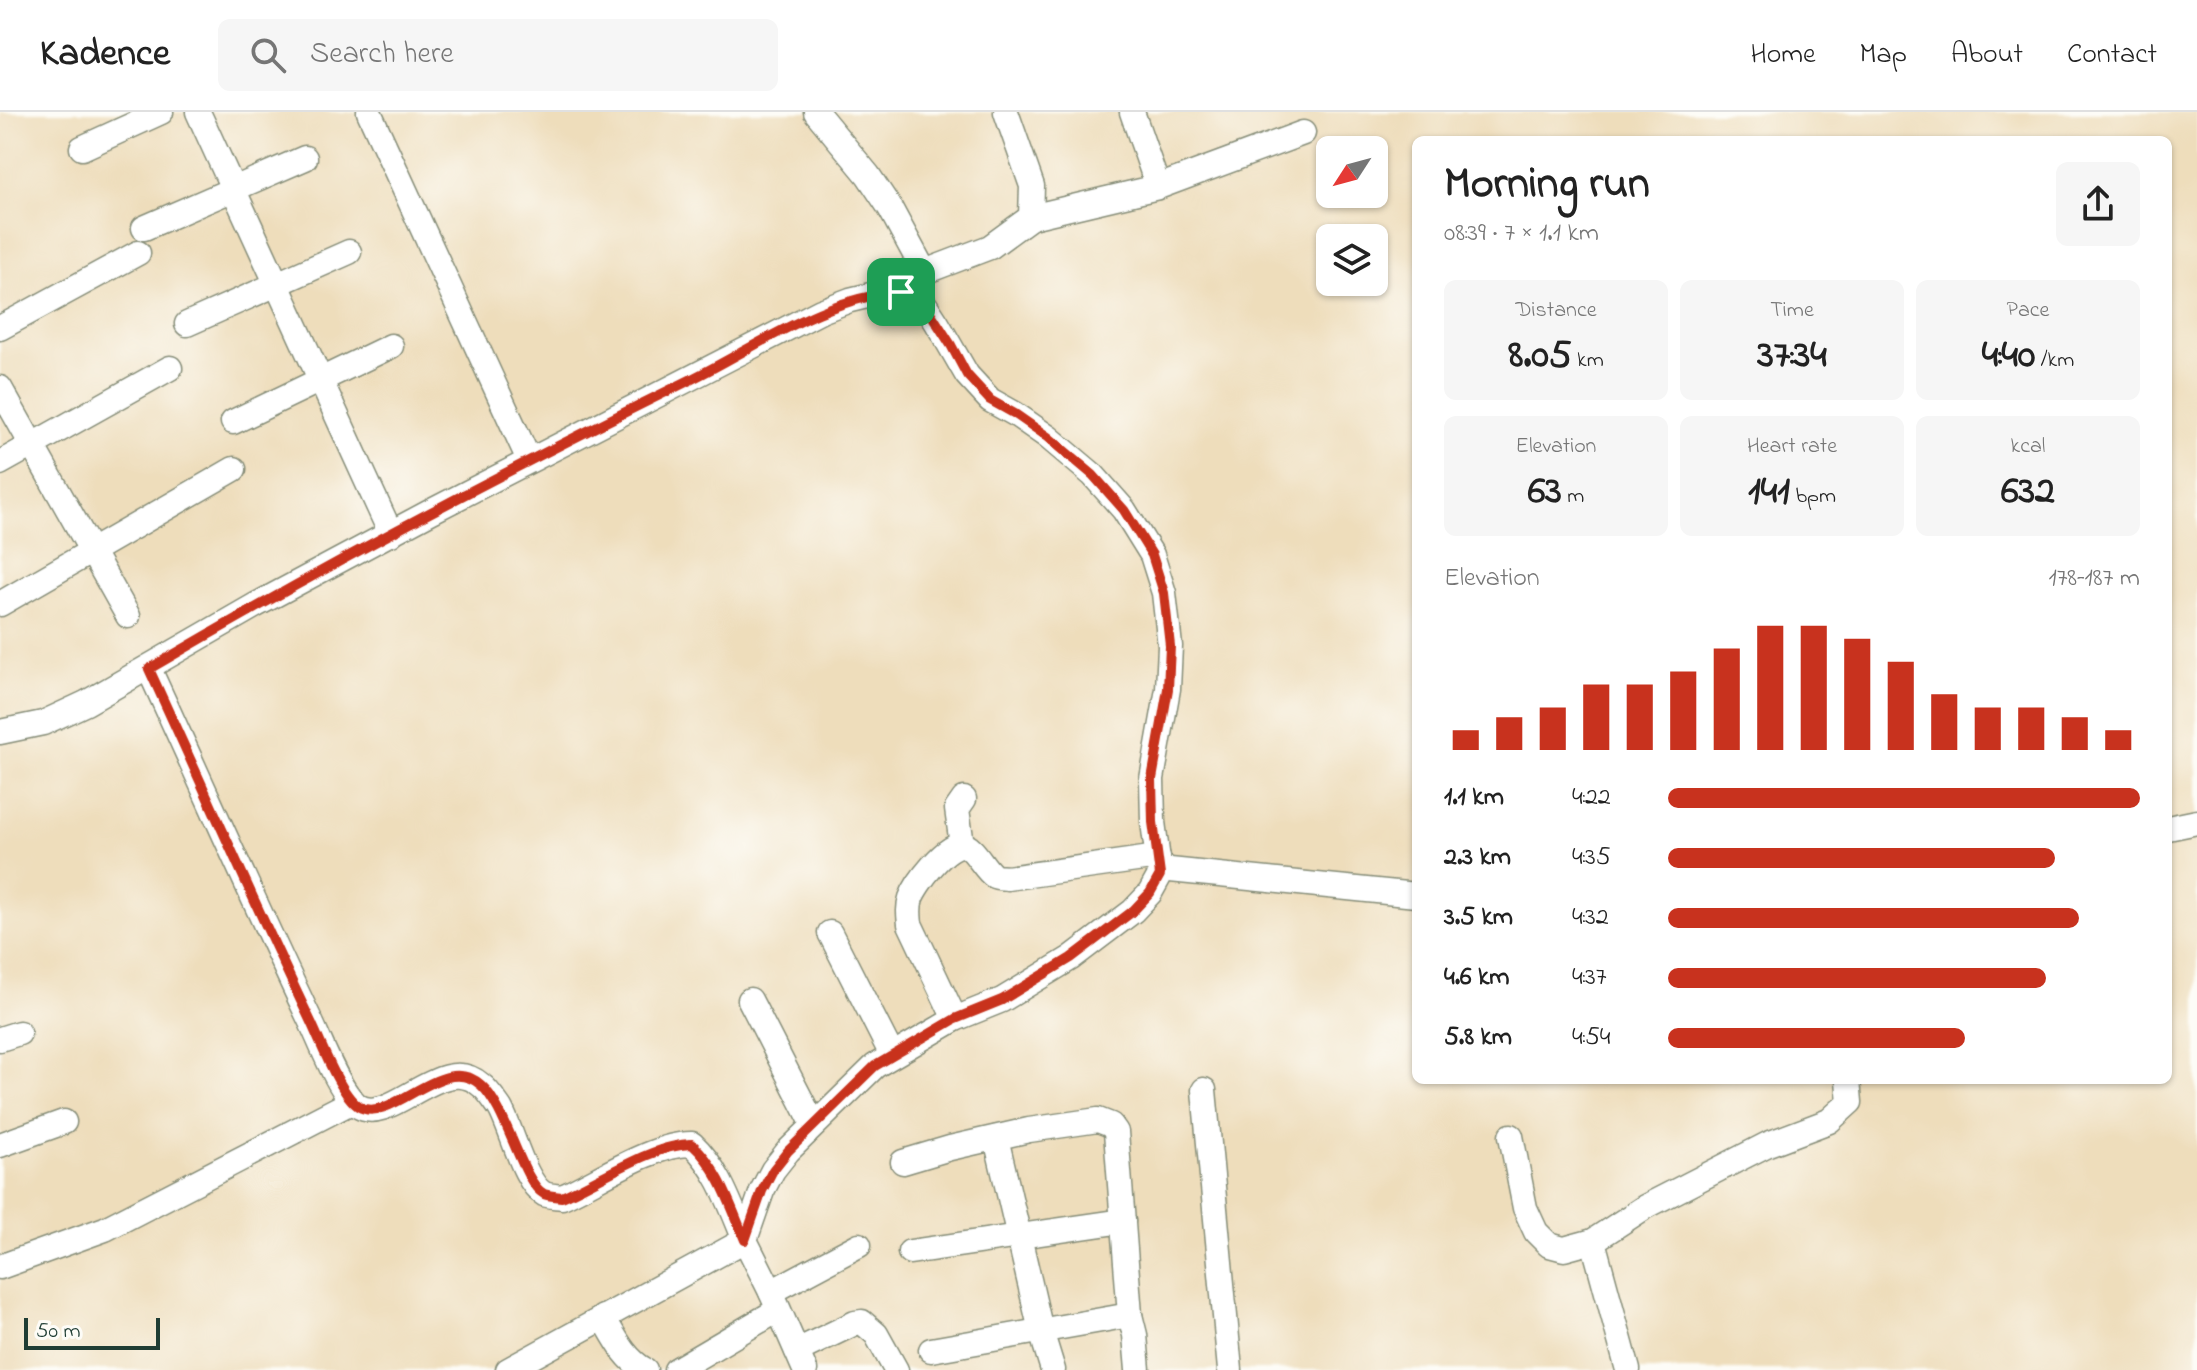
<!DOCTYPE html>
<html lang="en">
<head>
<meta charset="utf-8">
<style>
  :root { --surface:#fff; --page:#f6f6f6; --text:#222; --muted:#767676; --line:#e0e0e0; --accent:#c8321e }
  body { margin:0; font-family:"Indie Flower",sans-serif; background:var(--page); color:var(--text); height:100vh; display:flex; flex-direction:column; font-size:30px; white-space:nowrap }
  * { box-sizing:border-box; margin:0 }
  p { font-size:26px; color:var(--muted) }
  .icon { flex:none; width:44px; height:44px; fill:none; stroke:currentColor; stroke-width:2; stroke-linecap:round; stroke-linejoin:round }
  .map { position:relative; flex:1; overflow:hidden }
  .sheet { position:absolute; left:1412px; top:24px; width:760px; height:948px; display:flex; flex-direction:column; background:var(--surface); border-radius:12px; box-shadow:0 2px 6px #0004 }
  .sheet>* { flex:none }
  .needle { width:52px; rotate:234deg }
  .buttons { position:absolute; left:1316px; top:24px; display:grid; gap:16px }
  .buttons a { display:grid; place-items:center; width:72px; height:72px; border-radius:12px; background:var(--surface); box-shadow:0 2px 6px #0004; font-size:40px }
  .scale { position:absolute; left:24px; bottom:20px; width:136px; box-sizing:border-box; padding-left:8px; border:4px solid #1f3d34; border-top:0; font-size:22px; line-height:28px; white-space:nowrap; color:#1f3d34; -webkit-text-stroke:6px #fdfcf7; paint-order:stroke }
  .pin { position:absolute; display:grid; place-items:center; width:68px; height:68px; color:#fff; margin:-34px; border-radius:16px; box-shadow:0 4px 12px #0006 }
  .round { display:grid; place-items:center; flex:none; width:84px; height:84px; border-radius:12px; background:var(--page) }
  .overview { display:flex; align-items:center; justify-content:space-between; height:136px; padding:0 32px }
  h1 { font-size:44px; font-weight:800; line-height:60px }
  .metrics { display:grid; grid-template-columns:repeat(3,1fr); gap:12px; height:136px; padding:8px 32px }
  .metrics div { display:grid; align-content:center; border-radius:12px; background:var(--page); text-align:center }
  .metrics b { font-size:40px; font-weight:800 }
  .metrics small { font-size:22px; font-weight:400 }
  .metrics p { font-size:22px }
  .chart { height:224px; padding:16px 32px }
  .chart p { display:flex; justify-content:space-between }
  .chart svg { width:100%; height:144px; margin-top:8px; stroke:var(--accent); stroke-width:6 }
  ul { padding:0 32px; list-style:none; font-size:26px }
  li { display:grid; grid-template-columns:128px 96px 1fr; align-items:center; height:60px }
  li i { height:20px; border-radius:10px; background:var(--accent) }
  header { display:flex; align-items:center; gap:48px; box-sizing:border-box; height:112px; padding:0 40px; background:var(--surface); border-bottom:2px solid var(--line) }
  header strong { font-size:38px }
  nav { display:flex; gap:44px; margin-inline-start:auto; font-size:28px }
  .search { width:560px; height:72px; background:var(--page); display:flex; align-items:center; gap:20px; box-sizing:border-box; padding:0 28px; border-radius:12px; color:var(--muted); font-size:30px }
  .map>svg:first-child { display:block }
  .lines { fill:none; stroke-linecap:round; stroke-linejoin:round }
  .minor-casing { stroke:#868d78; stroke-width:27 }
  .minor { stroke:#fff; stroke-width:24 }
  .route-casing { stroke:#fff; stroke-width:16 }
  .route { stroke:#c8321e; stroke-width:10 }
</style>
</head>
<body>
<header>
<strong>Kadence</strong>
<div class="search"><svg class="icon" aria-label="search" viewBox="0 0 24 24"><circle cx="10" cy="10" r="6"/><path d="M15 15l6 6"/></svg>Search here</div>
<nav><a>Home</a><a>Map</a><a>About</a><a>Contact</a></nav>
</header>
<div class="map">
<svg width="2197" height="1258" viewBox="0 0 2197 1258">
  <rect width="100%" height="100%" fill="#fdfcf7"/>
  <filter id="ink" filterUnits="userSpaceOnUse"><feTurbulence type="fractalNoise" baseFrequency=".0125" numOctaves="2"/><feDisplacementMap in="SourceGraphic" scale="16" xChannelSelector="R" yChannelSelector="G"/><feConvolveMatrix kernelMatrix="1 2 1 2 8 2 1 2 1" color-interpolation-filters="sRGB"/></filter>
  <filter id="wash" filterUnits="userSpaceOnUse"><feTurbulence type="fractalNoise" baseFrequency=".006" numOctaves="4" result="noise"/><feDisplacementMap in="SourceGraphic" scale="32" xChannelSelector="R" yChannelSelector="G"/><feGaussianBlur stdDeviation="1.8" result="paint"/><feColorMatrix in="noise" values="0 0 0 0 0 0 0 0 0 0 0 0 0 0 0 0 0 1.4 0 .05"/><feComposite in="paint" operator="in"/></filter>
  <g filter="url(#wash)">
    <rect width="100%" height="100%" fill="#edb"/>
  </g>
  <g filter="url(#ink)">
    <g class="lines">
      <g class="minor-casing">
        <g id="minor">
          <polyline points="198,0 391,422"/>
          <polyline points="369,0 529,348"/>
          <polyline points="816,0 868,63 890,96 924,159"/>
          <polyline points="1132,0 1158,75"/>
          <polyline points="82,36 161,0"/>
          <polyline points="1031,105 1158,75 1303,21"/>
          <polyline points="144,116 305,46"/>
          <polyline points="901,180 919,162 990,135 1031,105 1032,74 1006,0"/>
          <polyline points="187,212 349,140"/>
          <polyline points="0,216 138,141"/>
          <polyline points="0,276 128,504"/>
          <polyline points="233,310 391,234"/>
          <polyline points="0,351 170,256"/>
          <polyline points="0,492 234,357"/>
          <path d="M149,557c54,117 106,236 162,353 10,21 29,72 47,84 33,21 84,-56 123,-21 7,5 14,16 19,23 12,21 24,75 44,86 5,2 12,2 18,3 36,-16 92,-54 130,-53 27,25 39,63 53,96l-237,130"/>
          <polyline points="0,620 43,611 86,591 256,493 430,400 821,199 850,188 875,182 901,180 913,184 926,194 937,211 967,263 990,288 1015,302 1048,325 1093,363 1124,398 1152,443 1164,481 1170,534 1168,577 1152,667 1153,710 1160,763 1150,781 1133,799 1071,846 1002,888 955,907 875,954 788,1039 773,1058 762,1079 745,1128 771,1180 805,1258"/>
          <polyline points="2168,716 2197,710"/>
          <polyline points="962,733 957,697 964,687"/>
          <polyline points="1160,757 1416,783"/>
          <polyline points="830,821 892,943"/>
          <polyline points="750,888 814,1013"/>
          <path d="M955,907l-45,-95c-1,-9 -2,-17 1,-26 5,-14 35,-54 52,-53 11,1 21,25 31,31 4,2 9,1 13,2l151,-21"/>
          <polyline points="0,927 19,921"/>
          <polyline points="1204,978 1230,1258"/>
          <polyline points="1511,1024 1525,1096 1536,1120 1549,1133 1564,1137 1593,1129 1645,1095 1768,1032 1829,1009 1850,990 1848,968"/>
          <polyline points="996,1026 1041,1219 1053,1258"/>
          <polyline points="0,1033 64,1010"/>
          <polyline points="903,1050 950,1036 1029,1018 1098,1008 1111,1013 1116,1020 1130,1203 1135,1223 1138,1258"/>
          <polyline points="1593,1129 1628,1258"/>
          <polyline points="910,1140 1123,1109"/>
          <polyline points="0,1155 105,1117 353,989"/>
          <polyline points="771,1180 859,1133"/>
          <path d="M603,1205c12,20 21,41 42,53"/>
          <polyline points="931,1238 1130,1203"/>
          <polyline points="797,1239 855,1211 862,1210 876,1222 896,1258"/>
          <polyline points="676,1258 778,1198"/>
        </g>
      </g>
      <use href="#minor" class="minor"/>
    </g>
  </g>
  <g class="lines" filter="url(#ink)">
    <g class="route-casing">
      <path id="route" d="M901,180l12,4 13,10 25,39 16,30 23,25 25,14 33,23 45,38 31,35 28,45 12,38 6,53 -2,43 -16,90 1,43 7,53 -10,18 -17,18 -62,47 -69,42 -47,19 -80,47 -87,85 -15,19 -11,21 -17,49c-14,-33 -26,-72 -53,-96 -39,0 -93,37 -130,53 -6,-1 -13,-1 -18,-3 -22,-11 -37,-86 -63,-109 -39,-35 -90,42 -123,21 -18,-12 -37,-63 -47,-84 -56,-117 -108,-236 -162,-353 177,-104 358,-199 541,-289 69,-34 133,-83 211,-88z"/>
    </g>
    <use href="#route" class="route"/>
  </g>
</svg>
<div class="buttons">
<a><svg class="needle" viewBox="-14 -14 28 28"><path d="M0-13l5 13h-10z" fill="#e53935"/><path d="M0 13l5-13h-10z" fill="#767676"/></svg></a>
<a><svg class="icon" aria-label="layers" viewBox="0 0 24 24"><path d="M12 4l9 5-9 5-9-5zM3 14l9 5 9-5"/></svg></a>
</div>
<div class="scale">50 m</div>
<div class="pin" style="left:901px;top:180px;background:#1e9e55"><svg class="icon" aria-label="arrive" viewBox="0 0 24 24"><path d="M6 21V4h12l-3 4 3 4H6"/></svg></div>
<section class="sheet">
<div class="overview"><div><h1>Morning run</h1><p>08:39 · 7 × 1.1 km</p></div><a class="round"><svg class="icon" aria-label="share" viewBox="0 0 24 24"><path d="M12 15V3M7 8l5-5 5 5M5 13v7h14v-7"/></svg></a></div>
<div class="metrics">
<div><p>Distance</p><b>8.05<small> km</small></b></div>
<div><p>Time</p><b>37:34</b></div>
<div><p>Pace</p><b>4:40<small> /km</small></b></div>
</div>
<div class="metrics">
<div><p>Elevation</p><b>63<small> m</small></b></div>
<div><p>Heart rate</p><b>141<small> bpm</small></b></div>
<div><p>kcal</p><b>632</b></div>
</div>
<div class="chart"><p><span>Elevation</span>178–187 m</p>
<svg viewBox="0 0 160 44" preserveAspectRatio="none"><path d="M5 44V38M15 44V34M25 44V31M35 44V24M45 44V24M55 44V20M65 44V13M75 44V6M85 44V6M95 44V10M105 44V17M115 44V27M125 44V31M135 44V31M145 44V34M155 44V38"/></svg>
</div>
<ul>
<li><b>1.1 km</b>4:22<i style="width:100%"></i></li>
<li><b>2.3 km</b>4:35<i style="width:82%"></i></li>
<li><b>3.5 km</b>4:32<i style="width:87%"></i></li>
<li><b>4.6 km</b>4:37<i style="width:80%"></i></li>
<li><b>5.8 km</b>4:54<i style="width:63%"></i></li>
</ul>
</section>
</div>
</body>
</html>
